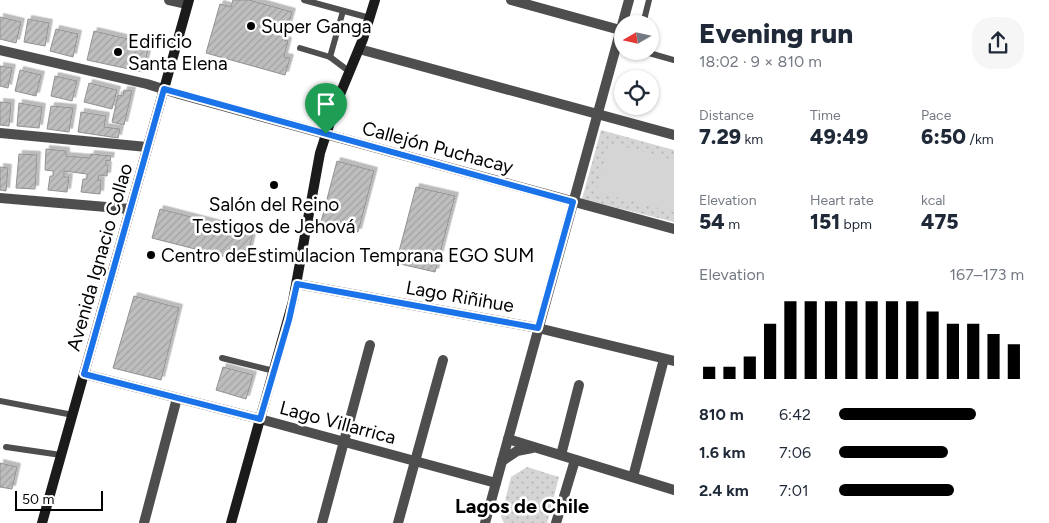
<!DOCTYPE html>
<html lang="en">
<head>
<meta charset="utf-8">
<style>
  :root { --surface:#fff; --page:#f6f6f7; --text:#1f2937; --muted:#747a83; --accent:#000 }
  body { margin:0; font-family:Figtree,sans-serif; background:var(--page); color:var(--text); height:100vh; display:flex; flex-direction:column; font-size:19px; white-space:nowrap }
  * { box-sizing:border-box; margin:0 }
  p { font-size:16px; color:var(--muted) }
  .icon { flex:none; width:28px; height:28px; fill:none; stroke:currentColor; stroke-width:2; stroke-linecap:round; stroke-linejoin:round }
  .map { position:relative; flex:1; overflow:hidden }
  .sheet { display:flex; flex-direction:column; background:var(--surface); width:375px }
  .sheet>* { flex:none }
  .needle { width:32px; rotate:261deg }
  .buttons { position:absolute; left:614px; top:15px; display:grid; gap:10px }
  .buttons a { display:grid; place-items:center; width:45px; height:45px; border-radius:50%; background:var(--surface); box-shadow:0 1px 4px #0004; font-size:25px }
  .scale { position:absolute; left:15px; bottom:12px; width:88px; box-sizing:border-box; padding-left:5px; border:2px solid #000; border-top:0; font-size:14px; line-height:18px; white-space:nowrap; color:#000; -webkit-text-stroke:4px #fff; paint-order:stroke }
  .pin { position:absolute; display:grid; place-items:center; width:42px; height:42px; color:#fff; margin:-51px -21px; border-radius:50% 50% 50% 0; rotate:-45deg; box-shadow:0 0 5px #0007 }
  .pin .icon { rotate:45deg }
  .round { display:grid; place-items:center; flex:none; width:52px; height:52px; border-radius:20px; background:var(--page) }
  .summary { display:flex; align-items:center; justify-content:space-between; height:85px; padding:0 25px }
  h1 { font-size:28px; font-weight:800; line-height:38px }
  .figures { display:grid; grid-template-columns:repeat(3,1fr); gap:8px; height:85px; padding:5px 25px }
  .figures div { display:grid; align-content:center }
  .figures b { font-size:21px; font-weight:800 }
  .figures small { font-size:14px; font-weight:400 }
  .figures p { font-size:14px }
  .chart { height:140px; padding:10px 25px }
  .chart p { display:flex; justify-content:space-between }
  .chart svg { width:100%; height:90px; margin-top:5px; stroke:var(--accent); stroke-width:6 }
  ul { padding:0 25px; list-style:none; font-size:16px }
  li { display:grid; grid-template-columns:80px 60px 1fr; align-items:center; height:38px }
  li i { height:12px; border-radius:6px; background:var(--accent) }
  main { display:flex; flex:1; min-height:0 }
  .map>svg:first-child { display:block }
  .green { fill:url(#green-dots) }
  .pitch { fill:#d5d5d5 }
  .building { fill:url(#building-hatch); stroke:#929292; filter:url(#shadow) }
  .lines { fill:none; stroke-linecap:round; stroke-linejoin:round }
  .lane { stroke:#4e4e4e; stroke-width:6 }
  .street { stroke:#4e4e4e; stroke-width:10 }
  .secondary { stroke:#1b1b1b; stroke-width:10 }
  .route-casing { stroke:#fff; stroke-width:10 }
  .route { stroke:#1a73e8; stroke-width:6 }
  .poi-dot { fill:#000; stroke:#fff; stroke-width:2 }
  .labels { text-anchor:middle; stroke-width:5; stroke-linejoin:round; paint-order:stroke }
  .poi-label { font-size:19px; fill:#000; stroke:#fff; text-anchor:start }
  .street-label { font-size:19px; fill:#000; stroke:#fff }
  .neighbourhood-label { font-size:20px; font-weight:bold; fill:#000; stroke:#fff }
</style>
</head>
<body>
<main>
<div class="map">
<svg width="674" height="523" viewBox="0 0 674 523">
  <defs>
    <pattern id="green-dots" width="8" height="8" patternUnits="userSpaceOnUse" patternTransform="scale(1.25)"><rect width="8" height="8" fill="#d5d5d5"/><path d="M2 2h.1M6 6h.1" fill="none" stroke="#b5b5b5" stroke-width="1.8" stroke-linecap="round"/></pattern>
    <pattern id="building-hatch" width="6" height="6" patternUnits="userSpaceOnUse" patternTransform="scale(1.25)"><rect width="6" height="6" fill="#bebebe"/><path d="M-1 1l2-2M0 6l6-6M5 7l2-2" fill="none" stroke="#a2a2a2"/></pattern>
    <filter id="shadow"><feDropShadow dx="3.5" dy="-3.5" stdDeviation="0" flood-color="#0004"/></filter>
  </defs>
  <rect width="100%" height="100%" fill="#fff"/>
  <g class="green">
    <polygon points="601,130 674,150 674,222 582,199"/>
    <polygon points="527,467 559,477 547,523 504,523 501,517 511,477"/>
  </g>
  <polygon class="pitch" points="609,143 674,160 674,212 596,192"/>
  <g class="building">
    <polygon points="233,0 249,0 292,12 284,40 288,41 284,57 290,58 285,75 206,53 220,4 231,7"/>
    <polygon points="0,17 21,22 16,43 0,39"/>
    <polygon points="28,19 49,23 45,46 24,42"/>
    <polygon points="56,29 78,34 73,57 50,51"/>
    <polygon points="94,31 149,44 143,72 87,60"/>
    <polygon points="0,66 12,68 8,88 0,86"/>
    <polygon points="20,70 41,75 36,96 15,91"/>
    <polygon points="55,76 77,81 72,101 51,96"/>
    <polygon points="89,83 117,90 112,109 84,102"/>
    <polygon points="124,90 132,91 124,125 112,122 118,95 123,96"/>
    <polygon points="0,102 11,103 9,126 0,125"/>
    <polygon points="19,103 42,107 39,128 17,126"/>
    <polygon points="51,106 73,108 69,132 47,129"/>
    <polygon points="81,112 106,116 104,127 120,129 118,138 78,132"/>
    <polygon points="46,149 66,151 66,156 90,158 91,154 111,156 110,161 106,160 106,165 108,165 107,176 99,175 98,180 101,180 100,194 81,192 83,179 87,179 87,174 64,171 64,177 69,177 67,192 48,190 50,176 53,176 53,171 45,170"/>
    <polygon points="19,154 37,155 35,189 16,188"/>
    <polygon points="337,161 374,171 358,232 321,222"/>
    <polygon points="0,167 8,168 6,191 0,190"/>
    <polygon points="416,187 455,196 435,272 396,263"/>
    <polygon points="160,209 253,233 246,262 152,238"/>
    <polygon points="134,296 179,308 161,380 113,368"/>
    <polygon points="223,367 253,375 246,399 216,390"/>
    <polygon points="0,463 17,467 12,489 0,487"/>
  </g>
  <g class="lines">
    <g class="lane">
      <polyline points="304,0 370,18"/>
      <polyline points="643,24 649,0"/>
      <polyline points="300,48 330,57 350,72"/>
      <polyline points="642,51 674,60"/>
      <polyline points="330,57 343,11"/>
      <polyline points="222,358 274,371"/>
      <polyline points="0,401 73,415"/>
      <polyline points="6,447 61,455"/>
    </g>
    <g class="street">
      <polyline points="169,0 187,4"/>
      <polyline points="511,0 620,30"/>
      <polyline points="359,49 674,135"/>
      <polyline points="0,50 147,84 179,94 674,229"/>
      <polyline points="0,133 147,147"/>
      <polyline points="0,198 130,209"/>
      <polyline points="297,284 538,328 674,361"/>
      <polyline points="84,374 260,419 496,483"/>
      <polyline points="508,439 674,490"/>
      <polyline points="561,455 579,385"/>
      <polyline points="502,461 517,451 532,448"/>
      <polyline points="633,477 664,359"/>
      <polyline points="144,523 177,398"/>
      <polyline points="322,523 370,345"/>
      <polyline points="398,523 443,360"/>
      <polyline points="485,523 629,0"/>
      <polyline points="556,523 575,460"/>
    </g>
    <g class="secondary">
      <polyline points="42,523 189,0"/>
      <polyline points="231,523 293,301 320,153 336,104 363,39 375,0"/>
    </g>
  </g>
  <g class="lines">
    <g class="route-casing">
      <polygon id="route" points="164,89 573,202 538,328 297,284 289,320 260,419 84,374"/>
    </g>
    <use href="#route" class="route"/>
  </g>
  <g class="poi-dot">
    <circle cx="251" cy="26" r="5"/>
    <circle cx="118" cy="52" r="5"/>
    <circle cx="274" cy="185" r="5"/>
    <circle cx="151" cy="255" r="5"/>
  </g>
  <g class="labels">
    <g class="poi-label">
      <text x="261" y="33">Super Ganga</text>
      <text x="128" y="48">Edificio<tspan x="128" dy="22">Santa Elena</tspan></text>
      <text x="274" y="211" text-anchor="middle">Salón del Reino<tspan x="274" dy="22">Testigos de Jehová</tspan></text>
      <text x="161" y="262">Centro deEstimulacion Temprana EGO SUM</text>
    </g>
    <g class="street-label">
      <text transform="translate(438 147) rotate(15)" y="7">Callejón Puchacay</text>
      <text transform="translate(99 257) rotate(-74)" y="7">Avenida Ignacio Collao</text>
      <text transform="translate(460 296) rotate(10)" y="7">Lago Riñihue</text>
      <text transform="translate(338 422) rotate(15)" y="7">Lago Villarrica</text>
    </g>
    <g class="neighbourhood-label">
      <text x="522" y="513">Lagos de Chile</text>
    </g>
  </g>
</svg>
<div class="buttons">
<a><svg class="needle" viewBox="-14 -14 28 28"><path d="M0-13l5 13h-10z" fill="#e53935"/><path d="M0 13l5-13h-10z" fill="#747a83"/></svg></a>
<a><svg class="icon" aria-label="locate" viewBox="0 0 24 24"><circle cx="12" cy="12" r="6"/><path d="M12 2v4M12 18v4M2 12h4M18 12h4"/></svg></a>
</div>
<div class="scale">50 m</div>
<div class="pin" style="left:326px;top:134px;background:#1e9e55"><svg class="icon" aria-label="arrive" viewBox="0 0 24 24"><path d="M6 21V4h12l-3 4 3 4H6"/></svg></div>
</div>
<section class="sheet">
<div class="summary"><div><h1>Evening run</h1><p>18:02 · 9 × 810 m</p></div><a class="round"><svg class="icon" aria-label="share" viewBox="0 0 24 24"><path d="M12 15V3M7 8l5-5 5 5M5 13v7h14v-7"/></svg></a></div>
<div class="figures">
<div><p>Distance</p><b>7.29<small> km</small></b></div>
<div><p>Time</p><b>49:49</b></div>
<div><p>Pace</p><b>6:50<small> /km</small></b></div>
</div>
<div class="figures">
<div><p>Elevation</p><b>54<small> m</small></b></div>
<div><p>Heart rate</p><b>151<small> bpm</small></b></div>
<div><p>kcal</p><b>475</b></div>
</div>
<div class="chart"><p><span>Elevation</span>167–173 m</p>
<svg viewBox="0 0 160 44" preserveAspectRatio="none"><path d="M5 44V38M15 44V38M25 44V33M35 44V17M45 44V6M55 44V6M65 44V6M75 44V6M85 44V6M95 44V6M105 44V6M115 44V11M125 44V17M135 44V17M145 44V22M155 44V27"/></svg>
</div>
<ul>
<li><b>810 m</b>6:42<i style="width:74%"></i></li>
<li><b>1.6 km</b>7:06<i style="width:59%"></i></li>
<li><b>2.4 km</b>7:01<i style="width:62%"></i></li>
</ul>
</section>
</main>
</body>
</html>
